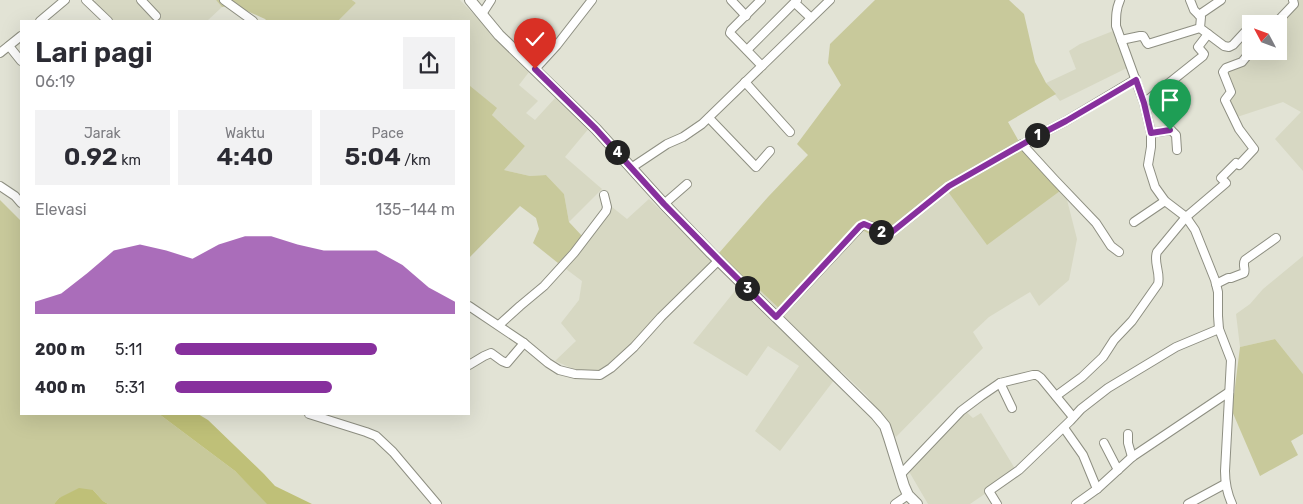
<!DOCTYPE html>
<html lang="id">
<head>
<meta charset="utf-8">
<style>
  :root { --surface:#fff; --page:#f2f2f3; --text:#2b2b33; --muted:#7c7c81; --accent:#87309d }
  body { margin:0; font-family:Rubik,sans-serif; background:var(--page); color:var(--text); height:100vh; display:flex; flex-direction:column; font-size:19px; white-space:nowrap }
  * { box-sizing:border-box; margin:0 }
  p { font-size:16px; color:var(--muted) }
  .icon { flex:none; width:28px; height:28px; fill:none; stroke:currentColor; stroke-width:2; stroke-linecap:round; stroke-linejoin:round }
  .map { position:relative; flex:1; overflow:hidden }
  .side { position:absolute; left:20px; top:20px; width:450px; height:395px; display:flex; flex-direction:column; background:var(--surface); border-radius:0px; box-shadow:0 5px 20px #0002 }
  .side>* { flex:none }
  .needle { width:32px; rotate:311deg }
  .tools { position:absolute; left:1242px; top:15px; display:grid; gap:10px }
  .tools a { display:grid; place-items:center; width:45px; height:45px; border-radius:0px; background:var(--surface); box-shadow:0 5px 20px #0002; font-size:25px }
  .pin { position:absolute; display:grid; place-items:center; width:42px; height:42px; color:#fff; margin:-51px -21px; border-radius:50% 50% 50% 0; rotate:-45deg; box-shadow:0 0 5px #0007 }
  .pin .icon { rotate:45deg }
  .km { position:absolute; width:25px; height:25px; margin:-12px; border-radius:50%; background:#222; color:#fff; font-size:14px; line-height:25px; text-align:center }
  .round { display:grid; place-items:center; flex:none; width:52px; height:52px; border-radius:0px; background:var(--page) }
  .head { display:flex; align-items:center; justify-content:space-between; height:85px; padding:0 15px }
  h1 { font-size:28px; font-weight:600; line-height:38px }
  .stats { display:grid; grid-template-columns:repeat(3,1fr); gap:8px; height:85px; padding:5px 15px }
  .stats div { display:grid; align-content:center; border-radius:0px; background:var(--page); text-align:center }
  .stats b { font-size:25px; font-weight:600 }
  .stats small { font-size:14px; font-weight:400 }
  .stats p { font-size:14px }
  .chart { height:140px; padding:10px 15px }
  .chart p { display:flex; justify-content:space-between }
  .chart svg { width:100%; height:90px; margin-top:5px; fill:var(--accent); opacity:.7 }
  ul { padding:0 15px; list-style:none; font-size:16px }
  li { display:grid; grid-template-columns:80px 60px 1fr; align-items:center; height:38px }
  li i { height:12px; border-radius:6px; background:var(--accent) }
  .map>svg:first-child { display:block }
  .built { fill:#d7d8c3 }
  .green { fill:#c8c99b }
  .water { fill:#bfc078 }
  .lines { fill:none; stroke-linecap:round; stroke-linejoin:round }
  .minor-casing { stroke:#8e8f82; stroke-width:10 }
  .major-casing { stroke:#8e8f82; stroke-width:12 }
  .minor { stroke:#fff; stroke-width:8 }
  .major { stroke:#fff; stroke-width:10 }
  .route-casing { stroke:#fff; stroke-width:10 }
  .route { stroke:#87309d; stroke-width:6 }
</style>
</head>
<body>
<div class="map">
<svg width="1303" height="504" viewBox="0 0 1303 504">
  <rect width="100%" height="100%" fill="#e2e3d5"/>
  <g class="built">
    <polygon points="96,0 216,0 222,7 207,21 106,21 90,6"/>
    <polygon points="352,0 460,0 529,72 519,85 538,101 526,113 535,120 556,97 590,127 565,157 602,189 569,222 564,194 546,175 530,176 503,170 525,146 492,115 496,108 469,85 469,21 338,21 356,3"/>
    <polygon points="1288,0 1303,0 1303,171 1275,139 1301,112 1283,102 1234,118 1225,101 1232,93 1223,70 1252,51 1279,51 1279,24 1292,6"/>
    <polygon points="1113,31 1129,67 1060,101 1046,83 1076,69 1069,51 1080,44"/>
    <polygon points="1064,188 1077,239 1069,280 1039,306 1030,292 989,317 973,332 983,348 896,437 867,396 841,371 780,451 755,431 799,366 768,346 747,376 693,343 738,287 748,279 862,230 946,189"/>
    <polygon points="649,199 712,261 649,329 624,350 595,378 555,361 576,341 561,323 579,300 582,281 558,263 612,207 627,219"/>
    <polygon points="1303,256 1303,374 1275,339 1240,347 1236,314 1250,304 1263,289"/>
    <polygon points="963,409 973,418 981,413 1017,472 970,504 928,504 907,468"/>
  </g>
  <g class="green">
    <polygon points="216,0 352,0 356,3 338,21 267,21 265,19 234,5 222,7"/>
    <polygon points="875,0 1009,0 1024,14 1035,62 1046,83 1056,94 1008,122 1022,147 1064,188 987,245 946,189 883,241 862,230 783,312 748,279 738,287 712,261 768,197 808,155 797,144 841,85 828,63 830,44"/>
    <polygon points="469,85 497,108 492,115 525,146 504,170 530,176 546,175 564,194 569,222 583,237 558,263 533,243 539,229 536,218 520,206 469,258"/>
    <polygon points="0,200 21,221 21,414 159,414 235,471 268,504 108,504 103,501 93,490 59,498 54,504 0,504"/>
    <polygon points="1275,339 1303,374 1303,434 1291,441 1298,455 1260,476 1232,411 1240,347"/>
  </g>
  <g class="water">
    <polygon points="159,414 198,414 208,420 264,474 275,486 312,504 267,504 235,471"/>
    <polygon points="79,488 93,490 103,501 108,504 54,504 59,498"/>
  </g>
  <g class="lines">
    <g class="minor-casing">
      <g id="minor">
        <polyline points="86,0 108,21"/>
        <polyline points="141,0 156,16"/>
        <polyline points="224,0 253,21"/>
        <polyline points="731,0 746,16"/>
        <polyline points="761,0 731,30 730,33 762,66"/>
        <path d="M1120,0c-4,9 -4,16 -4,26l28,77 7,30v14l-3,18 7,22 10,14 21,16 9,13 20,50 3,12v24l1,13 12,31 -6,111c0,13 2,22 7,33"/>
        <polyline points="1190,0 1194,10 1201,17 1200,28 1224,46 1229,47 1233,45 1245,32 1247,32 1251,35"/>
        <polyline points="795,3 811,18"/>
        <polyline points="482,14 491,0"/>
        <polyline points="1199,15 1221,0"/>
        <polyline points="40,21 65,0"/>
        <polyline points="1275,24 1294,4 1293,0"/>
        <polyline points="1121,40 1140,36 1143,36 1147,43 1148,44 1200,28"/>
        <polyline points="9,46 21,61"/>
        <polyline points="747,50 797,0"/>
        <polyline points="0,53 21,36"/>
        <polyline points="535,69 557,45 592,0"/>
        <polyline points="745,82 790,132"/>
        <polyline points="1144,103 1203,56 1204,54 1198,47 1208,34"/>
        <polyline points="709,118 756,167 770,151"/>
        <polyline points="1151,133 1171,130 1176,135 1177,150"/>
        <polyline points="1022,144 1054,179 1096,223 1111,246 1119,252"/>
        <polyline points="631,168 667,144 683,137 702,124 830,0"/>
        <polyline points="0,186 15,196 21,203"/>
        <polyline points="664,204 687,184"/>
        <polyline points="1134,222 1165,201"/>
        <path d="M1216,284l12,-6h3l13,-5c2,-4 -2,-8 1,-13l31,-22"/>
        <polyline points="469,306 524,343 548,363 559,370 575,374 600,375 611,368 634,347 661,317 719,260"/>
        <path d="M776,317l85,-91c8,-4 18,5 26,10l62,-50 88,-50 29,-15 70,-42"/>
        <polyline points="499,325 520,306 544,286 574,253 606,211 607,207 604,195"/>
        <polyline points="469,365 484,356 491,353 502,361 507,363 524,343"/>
        <polyline points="1000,383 1012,408"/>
        <path d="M1056,396l26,-19 21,-20 11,-17 18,-19 26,-37c3,-11 -5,-22 -1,-32l29,-35 40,-34 -5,-5 15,-15 3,2 15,-16 -15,-20 -14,-29 6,-8 -8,-20 3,-4 16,-6 9,-11"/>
        <polyline points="309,414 366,432 376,436 393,452 437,504"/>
        <polyline points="1064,428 1083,455 1097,489"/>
        <polyline points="1128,434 1128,443 1132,457"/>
        <polyline points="1104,443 1118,470"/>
        <polyline points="901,474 961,411 981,396 1000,383 1033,375 1037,375 1041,378 1073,417"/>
        <polyline points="895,504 908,495"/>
        <polyline points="997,504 989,491 1019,470 1070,421 1081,409 1108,388 1176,347 1219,329"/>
        <polyline points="1076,504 1097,489 1132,457 1229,392"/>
        <polyline points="1188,504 1225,484"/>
      </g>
    </g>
    <g class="major-casing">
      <polyline id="major" points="470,0 499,35 596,129 664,204 711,253 876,415 885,426 889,438 904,486 908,495 917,504"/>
    </g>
    <use href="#minor" class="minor"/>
    <use href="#major" class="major"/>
  </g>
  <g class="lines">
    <g class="route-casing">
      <polyline id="route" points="535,69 596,129 664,204 719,260 776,317 860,226 864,224 876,229 887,236 949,186 1037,136 1066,121 1136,80 1144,103 1151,133 1170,130"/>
    </g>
    <use href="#route" class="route"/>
  </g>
</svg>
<div class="tools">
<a><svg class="needle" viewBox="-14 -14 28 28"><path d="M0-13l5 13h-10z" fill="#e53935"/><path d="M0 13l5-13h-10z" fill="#7c7c81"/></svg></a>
</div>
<div class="pin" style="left:1170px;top:130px;background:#1e9e55"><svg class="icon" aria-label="arrive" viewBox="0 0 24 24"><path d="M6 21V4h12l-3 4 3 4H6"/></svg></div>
<div class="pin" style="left:535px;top:69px;background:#d93025"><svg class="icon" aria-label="check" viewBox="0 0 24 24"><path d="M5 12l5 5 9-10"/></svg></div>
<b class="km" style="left:1037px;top:135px">1</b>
<b class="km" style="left:881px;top:232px">2</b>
<b class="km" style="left:747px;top:288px">3</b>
<b class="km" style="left:617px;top:152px">4</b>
<section class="side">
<div class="head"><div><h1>Lari pagi</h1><p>06:19</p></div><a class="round"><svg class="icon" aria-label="share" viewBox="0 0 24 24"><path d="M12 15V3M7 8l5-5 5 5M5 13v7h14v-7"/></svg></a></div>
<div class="stats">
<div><p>Jarak</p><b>0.92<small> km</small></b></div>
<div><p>Waktu</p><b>4:40</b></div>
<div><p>Pace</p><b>5:04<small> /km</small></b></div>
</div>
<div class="chart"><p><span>Elevasi</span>135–144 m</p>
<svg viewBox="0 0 160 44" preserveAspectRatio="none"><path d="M0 44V38L10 34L20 24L30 13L40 10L50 13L60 17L70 10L80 6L90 6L100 10L110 13L120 13L130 13L140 20L150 31L160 38V44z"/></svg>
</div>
<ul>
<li><b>200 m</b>5:11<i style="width:72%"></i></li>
<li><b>400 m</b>5:31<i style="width:56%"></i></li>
</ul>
</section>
</div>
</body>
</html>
